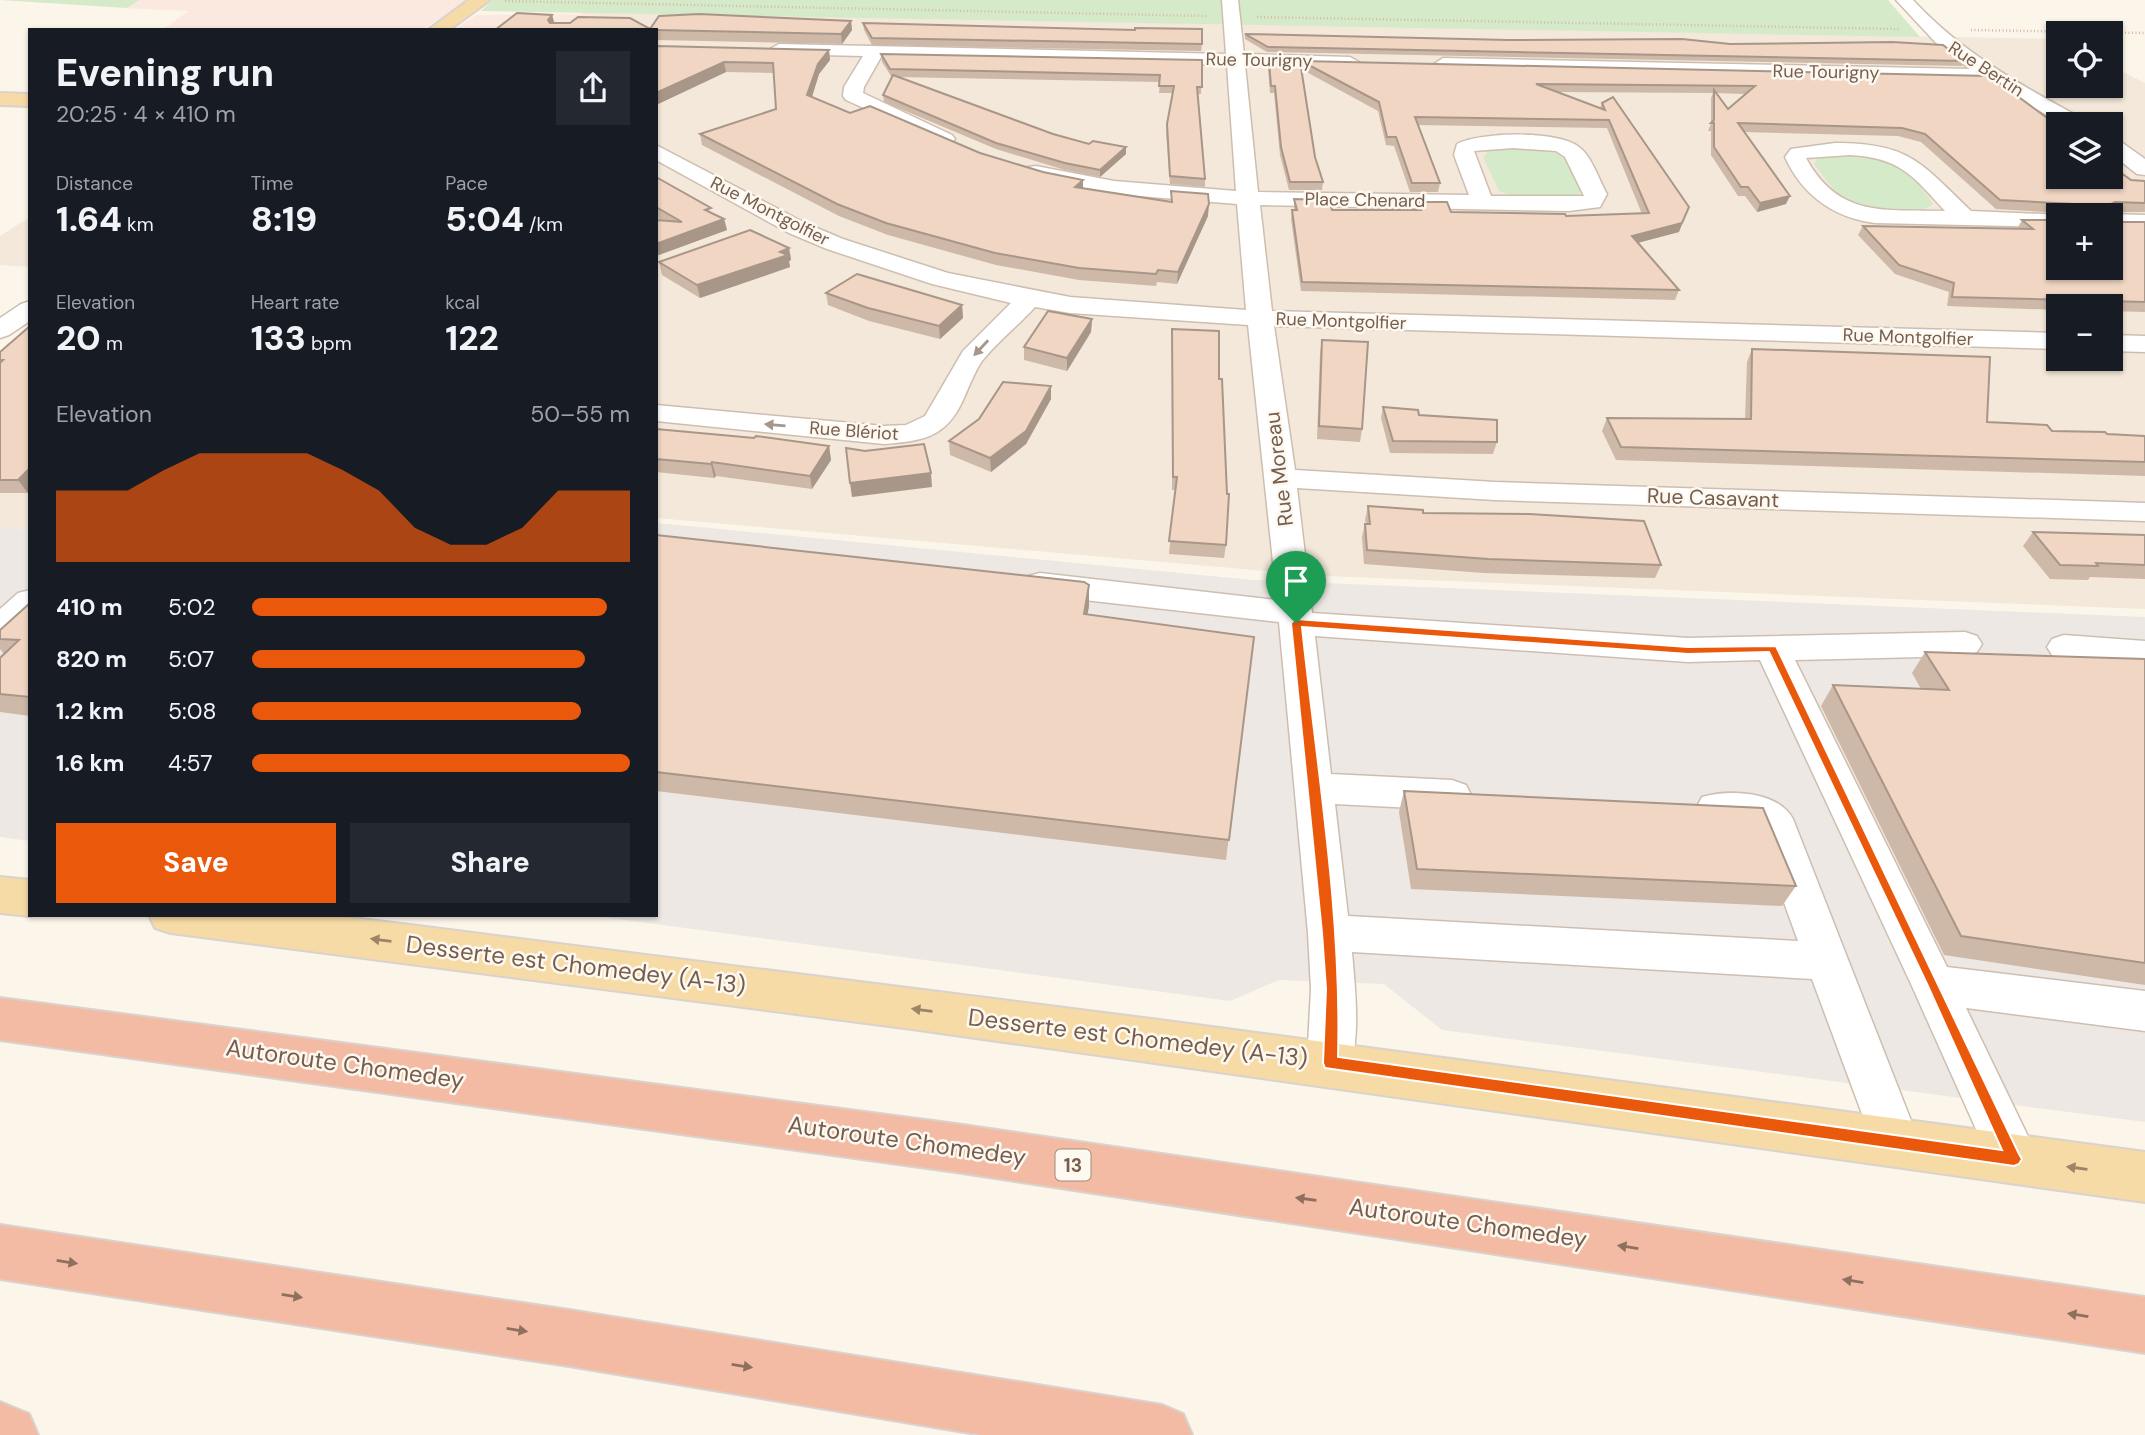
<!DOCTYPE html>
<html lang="en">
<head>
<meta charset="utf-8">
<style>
  :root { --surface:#171b24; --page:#242831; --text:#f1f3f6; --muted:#9ea1a6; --accent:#ea580c }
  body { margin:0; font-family:"DM Sans",sans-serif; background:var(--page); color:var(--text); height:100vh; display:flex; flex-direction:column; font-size:26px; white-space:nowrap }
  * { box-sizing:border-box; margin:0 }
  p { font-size:23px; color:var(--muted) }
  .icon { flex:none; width:38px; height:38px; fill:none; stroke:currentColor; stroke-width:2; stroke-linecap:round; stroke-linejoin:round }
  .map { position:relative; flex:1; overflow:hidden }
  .panel { position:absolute; left:28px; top:28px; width:630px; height:889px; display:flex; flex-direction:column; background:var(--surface); border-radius:0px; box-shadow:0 2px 5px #0004 }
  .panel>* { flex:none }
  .buttons { position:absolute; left:2046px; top:21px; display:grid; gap:14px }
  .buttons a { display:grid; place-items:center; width:77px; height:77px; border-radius:0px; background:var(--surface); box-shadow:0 2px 5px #0004; font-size:35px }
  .pin { position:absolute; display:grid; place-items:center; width:60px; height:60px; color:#fff; margin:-72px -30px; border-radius:50% 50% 50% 0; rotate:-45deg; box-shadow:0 0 7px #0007 }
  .pin .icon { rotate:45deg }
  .round { display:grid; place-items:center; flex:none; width:74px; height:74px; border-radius:0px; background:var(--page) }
  .headline { display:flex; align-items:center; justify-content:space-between; height:119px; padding:0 28px }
  h1 { font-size:38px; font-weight:800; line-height:52px }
  .stats { display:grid; grid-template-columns:repeat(3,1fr); gap:10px; height:119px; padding:7px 28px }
  .stats div { display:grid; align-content:center }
  .stats b { font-size:35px; font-weight:800 }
  .stats small { font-size:19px; font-weight:400 }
  .stats p { font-size:19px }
  .chart { height:196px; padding:14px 28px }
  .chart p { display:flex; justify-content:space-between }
  .chart svg { width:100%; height:126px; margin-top:7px; fill:var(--accent); opacity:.7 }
  .action { display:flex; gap:14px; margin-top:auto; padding:14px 28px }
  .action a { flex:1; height:80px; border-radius:0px; background:var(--accent); color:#fff; font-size:28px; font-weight:800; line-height:80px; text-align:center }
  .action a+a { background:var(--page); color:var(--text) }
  ul { padding:0 28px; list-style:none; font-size:23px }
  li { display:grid; grid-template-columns:112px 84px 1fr; align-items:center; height:52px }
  li i { height:18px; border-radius:9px; background:var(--accent) }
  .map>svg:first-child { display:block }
  .residential { fill:#f3e8d9; fill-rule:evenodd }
  .commercial { fill:#fbe8de }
  .industrial { fill:#ede8e3 }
  .green { fill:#d5eac8 }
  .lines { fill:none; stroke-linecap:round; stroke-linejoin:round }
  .minor-casing { stroke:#cebeb0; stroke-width:3 }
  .major-casing { stroke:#d9d2cd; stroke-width:4 }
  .highway-casing { stroke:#d9d2cd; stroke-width:4 }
  .path { stroke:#d6baa5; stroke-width:2.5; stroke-dasharray:1 2.5; stroke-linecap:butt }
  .minor { fill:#fff; fill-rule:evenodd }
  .major { fill:#f7dba6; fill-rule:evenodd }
  .highway { fill:#f3bba4; fill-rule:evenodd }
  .wall { fill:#ceb8a8; fill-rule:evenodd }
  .shaded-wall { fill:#a89688 }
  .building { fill:#f0d6c3; stroke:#a89688; stroke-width:2 }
  .oneway { fill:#a6968c }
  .oneway2 { fill:#9d8368 }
  .oneway3 { fill:#8f705f }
  .route { fill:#ea580c; stroke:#fff; stroke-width:2; fill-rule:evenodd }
  .labels { text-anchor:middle; stroke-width:5; stroke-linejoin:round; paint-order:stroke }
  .far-street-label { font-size:18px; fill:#765d4e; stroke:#fef9f0 }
  .shield { fill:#fef9f0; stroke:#9f8c7f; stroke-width:2 }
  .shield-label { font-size:19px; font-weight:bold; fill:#765d4e }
  .street-label { font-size:21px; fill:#765d4e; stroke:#fef9f0 }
  .near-street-label { font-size:24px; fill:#765d4e; stroke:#fef9f0 }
</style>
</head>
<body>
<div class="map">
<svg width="2145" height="1435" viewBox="0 0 2145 1435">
  <rect width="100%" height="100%" fill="#fcf5ea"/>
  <g class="residential">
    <path d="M584,12l1474,27v47h52l1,-20 34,17v526l-820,-33 -669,-58v-488h-90zM2058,124h52v53h-52zM2058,215h52v53h-52zM2058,306h52v53h-52z"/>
    <polygon points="30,217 30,267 0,265 0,236"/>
    <polygon points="30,335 30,529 0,527 0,359"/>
  </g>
  <g class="commercial">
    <polygon points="137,0 469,0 422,30 162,30 189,11 124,8"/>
    <polygon points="594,14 576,30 454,30 476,15"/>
  </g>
  <g class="industrial">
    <polygon points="656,523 1253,580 2145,617 2145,1122 1442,1030 1384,984 1279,980 1230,1001 588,915 656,915"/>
    <polygon points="0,527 30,529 30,841 0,837"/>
  </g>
  <g class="green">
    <polygon points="0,0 139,0 127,8"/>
    <polygon points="493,0 1888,0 1920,37 481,11"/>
    <path d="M1501,148c22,1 46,-1 65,10l15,34 -7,5 -61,-1 -14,-5 -16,-34 7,-7z"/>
    <path d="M1827,156c50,1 78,3 106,48 -14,14 -75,7 -90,-5 -11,-9 -20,-24 -29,-35l4,-6z"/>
  </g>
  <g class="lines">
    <g class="minor-casing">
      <g id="minor">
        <path d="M1222,0h16l6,54 106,3 9,5 -9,5 -105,-2 13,127 211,3 -15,-40 3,-11c24,-12 101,-14 122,3 13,10 20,33 28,47l-7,13 -31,4 -309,-6 12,106 786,22v16l-784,-23 21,144 200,12 650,21v18l-650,-21 -198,-12 15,125 376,25 277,-6 12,4 5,8 -5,8 -12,4 -170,4 152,307 198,24v40l-179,-23 73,151 -8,17 -17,7 -17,-7 -86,-192 -151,-324 -72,2 -373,-26 16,138 121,6 14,5 5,10 -5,10 -14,5 -117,-6 13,112 450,25 -41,-113 -55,-9 -6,-11 6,-11c28,-8 76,-6 91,22l126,322 -7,16 -17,7 -17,-7 -66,-178 -460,-27c3,37 10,93 -6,126l-16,6 -16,-6 -7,-15 4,-74 -3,-56 -29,-311 -239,-27 -12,-3 -4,-8 4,-8 12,-3 237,27 -29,-275 -178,-12 -35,-6c-17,19 -37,34 -53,54 -8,12 -13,26 -19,39 -17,38 -41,41 -79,44l-228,-23v-16l228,21 22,-1 19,-9 38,-65 48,-48 -79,-19 -105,-35 -38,-16 -133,-73v-15l149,78 38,16 105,34 122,24 176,13 -9,-106 -123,-10 -78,-16 -8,-1 -3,-5 3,-5 8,-1 78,15 122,10 -9,-126 -346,-8 -17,30 -1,6 89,42 3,4 -3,4 -7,2 -99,-45 -3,-4 1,-9 19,-31 -84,-2 -9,-5 9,-5 447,10zM1513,148l43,3 9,6 19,39h-93l-17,-45z"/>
        <path d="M1896,0h17c49,53 109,86 172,120l3,4h-25l-76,-43 -544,-11 -9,-6 9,-6 527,11 -33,-25z"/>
        <polygon points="2110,137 2117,139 2145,159 2145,175 2137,174 2110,153"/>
        <path d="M1835,143c75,0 86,20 136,68l95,4h-8v12l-183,-4c-41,-5 -73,-28 -90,-66l6,-8zM1850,155c51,3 63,21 95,56 -59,-2 -106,8 -139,-53z"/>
        <polygon points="2110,214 2145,215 2145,229 2110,228 2110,215 2106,215"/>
        <polygon points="30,301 30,321 9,335 0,338 0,318 21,304"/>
        <polygon points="2110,335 2145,336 2145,352 2110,351"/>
        <polygon points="30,590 30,620 12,636 0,639 0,609 18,593"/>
        <polygon points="2064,635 2145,641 2145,665 2064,659 2052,655 2047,647 2052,639"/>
      </g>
    </g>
    <g class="major-casing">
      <g id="major">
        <polygon points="469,0 490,0 449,30 428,30"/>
        <polygon points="0,93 30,94 30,106 0,105"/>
        <polygon points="0,877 30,880 30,915 32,915 30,916 0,913"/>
        <polygon points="149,915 328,915 418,926 1159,1020 2145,1152 2145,1202 912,1029 171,933 155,928"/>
      </g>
    </g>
    <g class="highway-casing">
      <g id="highway">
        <polygon points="0,998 956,1124 2145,1297 2145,1353 956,1172 0,1040"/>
        <polygon points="0,1225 569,1310 1162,1405 1183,1414 1192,1435 982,1435 569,1366 0,1279"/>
        <polygon points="0,1402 29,1414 38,1435 0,1435"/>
      </g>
    </g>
    <g class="path">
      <polyline points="505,1 1206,16"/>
      <polyline points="1257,17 1899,29"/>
      <polyline points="1971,30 2145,33"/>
    </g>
    <use href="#minor" class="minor"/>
    <use href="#major" class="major"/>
    <use href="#highway" class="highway"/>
  </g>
  <g class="wall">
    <polygon points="552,15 554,23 650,29 851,21 852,30 842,44 656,40 656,30 495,30"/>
    <polygon points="863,23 1202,44 1201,51 872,45 864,30"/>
    <polygon points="1245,34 1730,44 1964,61 1962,66 1267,52 1245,39"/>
    <polygon points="656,46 829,50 830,60 819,74 812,97 850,113 980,153 1043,172 1083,180 1083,189 1171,202 1171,191 1208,216 1177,284 1157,282 1156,286 1079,280 996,265 888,235 839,216 702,145 700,134 776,109 774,73 726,72 656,105"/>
    <polygon points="881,54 1202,60 1201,94 1198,94 1205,179 1205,187 1170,184 1166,132 1173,93 1159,93 1160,82 896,77 1053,134 1089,144 1126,147 1126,154 1100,177 1065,170 996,149 884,102 883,95 893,76 891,76 882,62"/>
    <path d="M1269,61l31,4 1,-4 689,15 141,104 14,1v31h-32l2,10h30v90l-35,-1v-5h-52v4l-111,-4 2,-14 -54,-18 -37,-39 5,-9 154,3 5,-9h36v48l52,-53h-48l1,-2 -67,-4 -75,-67 -23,-6 -154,-4 42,72 -29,8 -12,-16h-7l-27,-41v-24h-3l3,-7v-26l2,-5 -155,-1 42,16 2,-5 77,129 -41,11 41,47 -4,10 -374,-9 -10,-72 1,-9h2v-11l38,11h85l1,-8 33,10 115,4 76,-2 -35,-86 -189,-3 22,58 -2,9h-28l-16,-46 -8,-1 -8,-34 -77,-42 14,88 8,25 -1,8h-33l-9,-35 -6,-62h-4l-2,-25zM1716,93l29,1 -17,15z"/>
    <polygon points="656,177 713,213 724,219 727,230 656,256 656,220 663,221 656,217"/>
    <polygon points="789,248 791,260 789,261 790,267 700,298 662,275 659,262"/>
    <polygon points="826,293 962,305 963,318 940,339 869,321 828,305"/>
    <polygon points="1092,319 1091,332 1067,371 1024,360 1024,347"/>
    <polygon points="1172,329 1219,379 1226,545 1224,558 1169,554 1175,490 1172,490"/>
    <polygon points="1322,340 1362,429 1360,442 1317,439 1320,353"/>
    <polygon points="1752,349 1987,422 2052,431 2145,436 2145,476 1616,460 1602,431 1607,418 1745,419 1747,362"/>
    <polygon points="0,352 28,493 0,493"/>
    <polygon points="1051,386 1051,399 1026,444 991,472 950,455 949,441 979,419"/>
    <polygon points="1383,407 1419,415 1497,442 1493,454 1390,453 1381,418"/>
    <polygon points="656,429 829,446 831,460 812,489 716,476 714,478 656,472"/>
    <polygon points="1368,506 1423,513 1661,565 1655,578 1484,573 1364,564 1362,537 1365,524 1366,524 1365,520"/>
    <polygon points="2033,532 2145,535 2145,579 2090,577 2088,580 2050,579 2023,546"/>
    <polygon points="656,535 1089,585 1089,606 1087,615 1254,637 1226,860 656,791"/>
    <polygon points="30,603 30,716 0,712 0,658 4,654 0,649 0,630"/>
    <polygon points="1925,652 2145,659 2145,985 1944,955 1821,706 1833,685 1921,689 1912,673"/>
    <polygon points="1404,791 1796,886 1782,906 1411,889 1399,812"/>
  </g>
  <g class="shaded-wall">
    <polygon points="552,15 555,25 550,30 548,20"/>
    <polygon points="851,21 852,30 842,44 841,34"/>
    <polygon points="829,50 830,60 819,74 809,106 807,95 818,64"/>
    <polygon points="724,62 726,72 656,105 656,93"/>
    <polygon points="1126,147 1126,154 1100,177 1100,170"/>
    <polygon points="1083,180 1083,191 1075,187"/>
    <polygon points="1790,196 1786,204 1757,212 1760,203"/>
    <polygon points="1209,204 1208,216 1177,284 1178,272"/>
    <polygon points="1689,207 1679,232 1629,245 1632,236"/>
    <polygon points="724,219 727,230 656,256 656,244"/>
    <polygon points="789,248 791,260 789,261 790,267 700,298 697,285"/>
    <polygon points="962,305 963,318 940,339 939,326"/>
    <polygon points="1092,319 1091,332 1067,371 1067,358"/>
    <polygon points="1051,386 1051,399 1026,444 991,472 990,458"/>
    <polygon points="829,446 831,460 812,489 810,476"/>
    <polygon points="712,462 716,476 714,478 711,464"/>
    <polygon points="30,468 30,491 28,493 18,480"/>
    <polygon points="931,473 932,487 852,497 850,483"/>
    <polygon points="1089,585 1089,606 1084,635 1084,614"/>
  </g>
  <g class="building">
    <polygon points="517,13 552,15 548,20 550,23 570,23 578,17 630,18 650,29 659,16 699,14 851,21 841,34 656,30 495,30"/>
    <polygon points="863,23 1135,30 1135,28 1202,29 1202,44 872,38"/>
    <polygon points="1245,34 1508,40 1682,39 1730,44 1892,42 1943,45 1964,61 1268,47"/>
    <polygon points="656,46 829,50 818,64 807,95 850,113 870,106 980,153 1043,172 1083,180 1075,187 1172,202 1171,191 1208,194 1209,204 1178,272 1158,270 1156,274 1079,268 995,253 886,223 837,204 700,134 776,109 773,63 724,62 656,93"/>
    <polygon points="881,54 1202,60 1202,87 1197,87 1205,179 1170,176 1167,124 1174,86 1159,86 1160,75 890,69"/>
    <polygon points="1269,61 1300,61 1315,157 1323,182 1290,182 1281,147 1275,86 1271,86"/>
    <polygon points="1301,61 1990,76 2058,126 2058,177 2110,177 2110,165 2131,180 2145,181 2145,203 2115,202 2109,205 2113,209 2115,222 2145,222 2145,302 1952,297 1954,283 1899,265 1863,226 2033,229 2022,220 2058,220 2058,268 2110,268 2110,215 2064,215 2066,209 2073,208 2073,204 2000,200 1925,134 1902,128 1738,123 1790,196 1760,203 1748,187 1741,187 1714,147 1714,123 1711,123 1714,120 1714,90 1728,109 1755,86 1536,84 1605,110 1602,103 1613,97 1689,207 1682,223 1632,236 1679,290 1302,282 1292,210 1297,210 1294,199 1329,200 1332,210 1421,210 1418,202 1447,202 1451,212 1565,214 1566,216 1649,213 1609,120 1415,117 1440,183 1412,183 1396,137 1387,137 1379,102"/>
    <polygon points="893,75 1053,134 1089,144 1093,141 1126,147 1100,170 1065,163 996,143 883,95"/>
    <polygon points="656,177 711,208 705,210 724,219 656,244 656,220 682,222 656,207"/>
    <polygon points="750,230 789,248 780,252 788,255 697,285 659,262"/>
    <polygon points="857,274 962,305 939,326 868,308 826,293"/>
    <polygon points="1048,311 1092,319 1067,358 1024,347"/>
    <polygon points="30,326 30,468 18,480 0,480 0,363 3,360 0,360 0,352"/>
    <polygon points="1172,329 1219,331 1219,379 1222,379 1227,494 1229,494 1226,545 1169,541 1177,477 1173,477"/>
    <polygon points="1322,340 1368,342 1362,429 1319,426"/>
    <polygon points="1752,349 1990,357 1987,422 2047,425 2052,431 2105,432 2107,434 2145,436 2145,462 1621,447 1607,418 1751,419"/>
    <polygon points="1003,382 1051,386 1026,431 990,458 949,441 979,419"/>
    <polygon points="1383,407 1418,410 1419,415 1497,420 1497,442 1393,441"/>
    <polygon points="656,429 754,438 756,436 829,446 810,476 712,462 711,464 656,459"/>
    <polygon points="924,444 931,473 850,483 846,448 865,451"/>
    <polygon points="1368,506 1423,510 1423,513 1529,514 1644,521 1661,565 1488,559 1367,550 1365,524 1370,524"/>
    <polygon points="2033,532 2145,535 2145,565 2096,563 2098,566 2060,565"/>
    <polygon points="656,535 1084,582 1089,585 1084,614 1254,637 1229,840 656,772"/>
    <polygon points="30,603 30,697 0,694 0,658 19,640 0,639 0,630"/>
    <polygon points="1925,652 2145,659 2145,963 1961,936 1833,685 1949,690"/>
    <polygon points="1404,791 1763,808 1796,886 1417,869"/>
  </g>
  <defs><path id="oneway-solid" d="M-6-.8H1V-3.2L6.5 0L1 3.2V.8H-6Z" transform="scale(1.75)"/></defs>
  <g class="oneway">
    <use href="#oneway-solid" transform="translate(981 348) rotate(133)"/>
    <use href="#oneway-solid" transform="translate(775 425) rotate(-175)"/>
  </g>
  <g class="oneway2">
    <use href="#oneway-solid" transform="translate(381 940) rotate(-173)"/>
    <use href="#oneway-solid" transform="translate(922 1010) rotate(-173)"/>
    <use href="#oneway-solid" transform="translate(2077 1168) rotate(-172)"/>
  </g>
  <g class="oneway3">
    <use href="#oneway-solid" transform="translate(1306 1199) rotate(-172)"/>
    <use href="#oneway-solid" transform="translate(1628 1247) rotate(-171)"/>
    <use href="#oneway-solid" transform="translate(67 1262) rotate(9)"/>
    <use href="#oneway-solid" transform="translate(1853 1281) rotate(-171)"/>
    <use href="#oneway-solid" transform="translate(292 1296) rotate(9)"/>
    <use href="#oneway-solid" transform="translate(2078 1315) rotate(-171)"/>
    <use href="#oneway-solid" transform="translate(517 1330) rotate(9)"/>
    <use href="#oneway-solid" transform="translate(742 1366) rotate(9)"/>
  </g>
  <path class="route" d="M1296,619l392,28 88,-1 243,508 3,5 -3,5 -5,2 -689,-98 -2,-5 3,-74 -4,-56 -31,-310zM1302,627l386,27 81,-2 158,332 75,166 -664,-93c4,-143 -21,-288 -36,-430z"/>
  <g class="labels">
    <g class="far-street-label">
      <text transform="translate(1259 60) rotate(1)" y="6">Rue Tourigny</text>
      <text transform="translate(1986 69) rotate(33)" y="6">Rue Bertin</text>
      <text transform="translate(1826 72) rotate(1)" y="6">Rue Tourigny</text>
      <text transform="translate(1365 200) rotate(1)" y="6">Place Chenard</text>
      <text transform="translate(770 211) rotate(27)" y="6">Rue Montgolfier</text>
      <text transform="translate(1341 321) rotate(2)" y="6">Rue Montgolfier</text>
      <text transform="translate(1908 337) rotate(2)" y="6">Rue Montgolfier</text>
      <text transform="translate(854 431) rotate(4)" y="6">Rue Blériot</text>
    </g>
    <rect class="shield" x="1055.5" y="1149.5" width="35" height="31" rx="5"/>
    <g class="shield-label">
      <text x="1073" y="1172">13</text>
    </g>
    <g class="street-label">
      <text transform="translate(1279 469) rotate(-97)" y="7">Rue Moreau</text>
      <text transform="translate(1713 498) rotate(2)" y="7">Rue Casavant</text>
    </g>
    <g class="near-street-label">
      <text transform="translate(576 965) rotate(7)" y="8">Desserte est Chomedey (A-13)</text>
      <text transform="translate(1138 1038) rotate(7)" y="8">Desserte est Chomedey (A-13)</text>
      <text transform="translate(345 1064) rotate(8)" y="8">Autoroute Chomedey</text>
      <text transform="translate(907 1141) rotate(8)" y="8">Autoroute Chomedey</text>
      <text transform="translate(1468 1223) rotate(8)" y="8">Autoroute Chomedey</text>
    </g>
  </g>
</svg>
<div class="buttons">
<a><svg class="icon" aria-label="locate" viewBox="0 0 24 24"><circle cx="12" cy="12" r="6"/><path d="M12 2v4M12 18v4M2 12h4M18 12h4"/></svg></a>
<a><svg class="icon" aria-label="layers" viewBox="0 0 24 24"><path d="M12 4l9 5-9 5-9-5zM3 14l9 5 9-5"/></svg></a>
<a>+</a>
<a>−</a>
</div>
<div class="pin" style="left:1296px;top:623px;background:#1e9e55"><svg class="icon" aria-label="arrive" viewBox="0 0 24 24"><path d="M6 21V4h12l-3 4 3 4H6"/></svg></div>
<section class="panel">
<div class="headline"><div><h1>Evening run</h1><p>20:25 · 4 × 410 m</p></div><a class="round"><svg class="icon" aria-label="share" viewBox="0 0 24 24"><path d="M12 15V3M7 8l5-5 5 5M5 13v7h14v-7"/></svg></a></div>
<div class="stats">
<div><p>Distance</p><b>1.64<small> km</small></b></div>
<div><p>Time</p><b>8:19</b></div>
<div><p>Pace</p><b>5:04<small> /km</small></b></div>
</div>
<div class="stats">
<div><p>Elevation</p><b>20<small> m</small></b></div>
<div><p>Heart rate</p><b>133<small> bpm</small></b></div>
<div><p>kcal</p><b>122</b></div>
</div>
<div class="chart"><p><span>Elevation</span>50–55 m</p>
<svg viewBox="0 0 160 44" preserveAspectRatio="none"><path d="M0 44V19L10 19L20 19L30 12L40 6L50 6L60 6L70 6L80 12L90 19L100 32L110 38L120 38L130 32L140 19L150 19L160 19V44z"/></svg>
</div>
<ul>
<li><b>410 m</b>5:02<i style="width:94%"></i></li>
<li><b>820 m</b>5:07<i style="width:88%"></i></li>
<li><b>1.2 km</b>5:08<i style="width:87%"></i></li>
<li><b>1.6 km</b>4:57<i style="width:100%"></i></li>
</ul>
<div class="action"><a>Save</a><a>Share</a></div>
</section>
</div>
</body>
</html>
